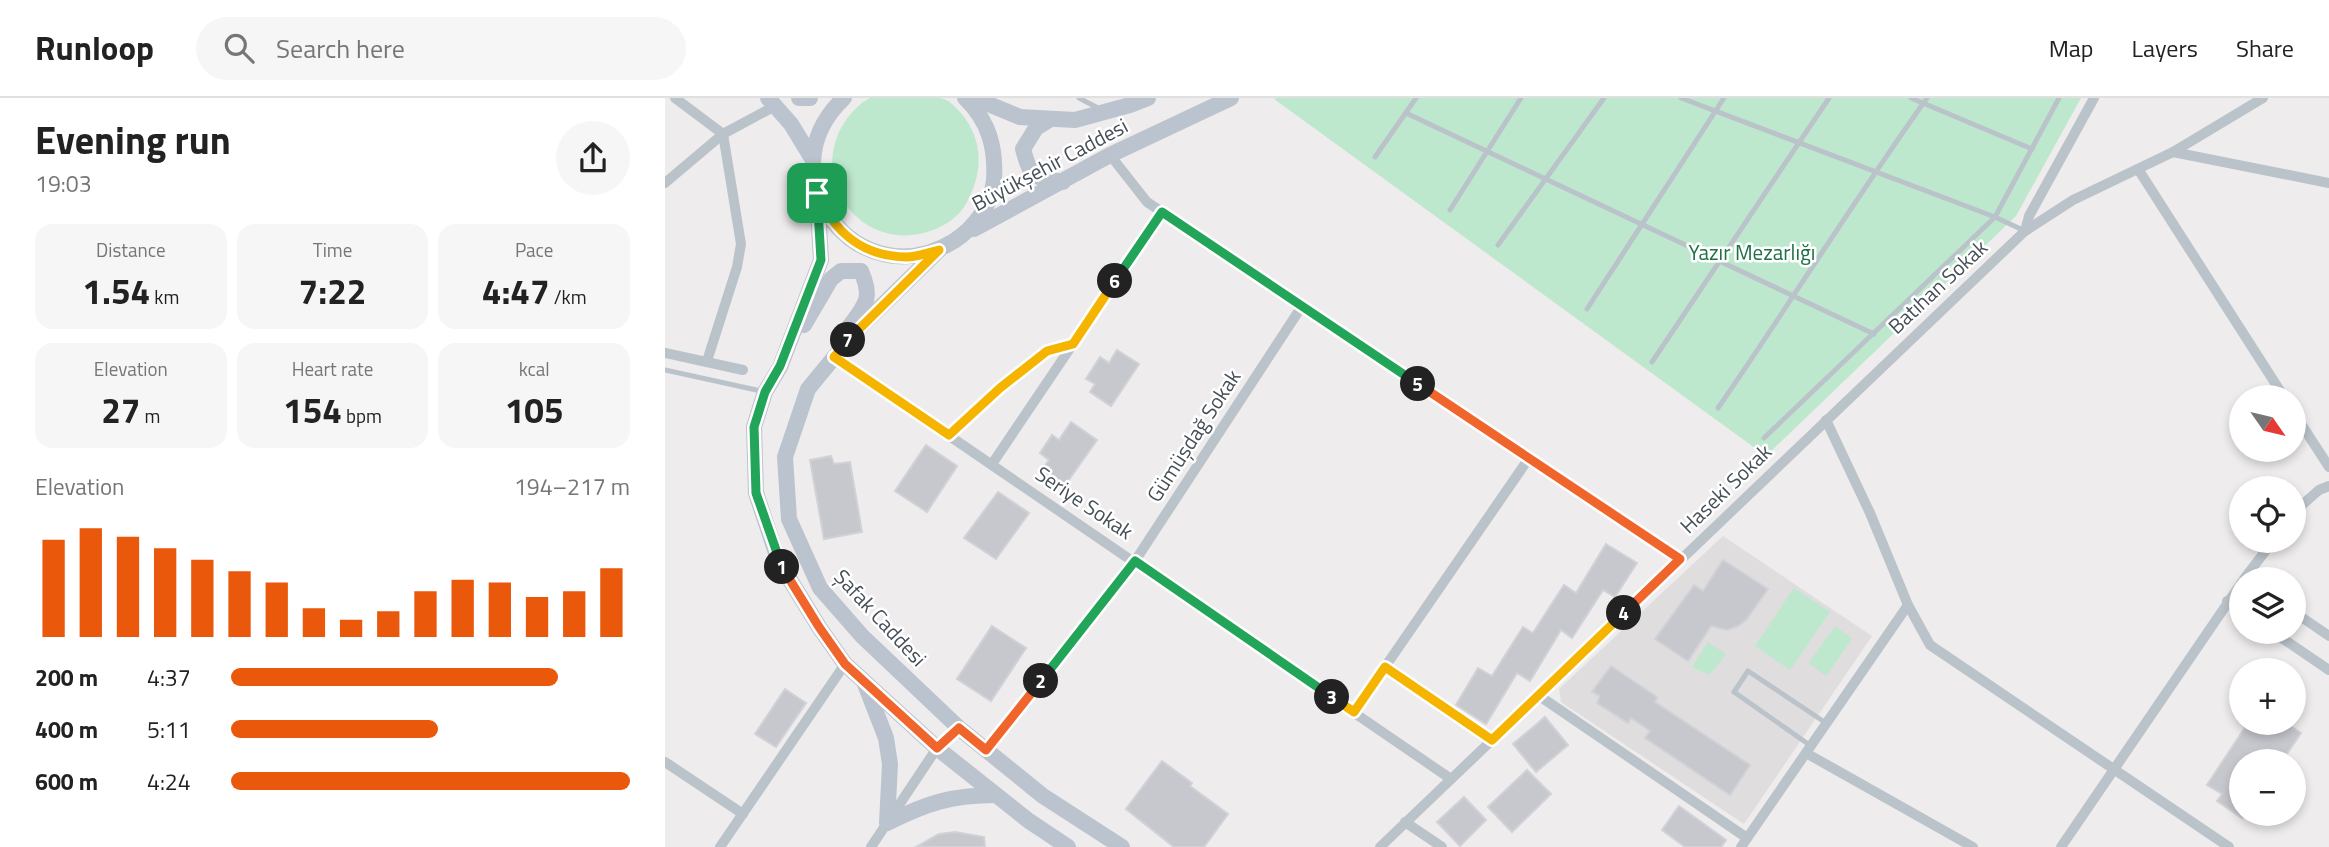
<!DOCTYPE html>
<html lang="en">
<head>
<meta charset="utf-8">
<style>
  :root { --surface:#fff; --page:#f6f6f6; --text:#222; --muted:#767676; --line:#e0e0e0; --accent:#ea580c }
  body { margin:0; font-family:"Titillium Web",sans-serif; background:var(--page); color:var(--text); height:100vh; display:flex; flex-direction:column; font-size:26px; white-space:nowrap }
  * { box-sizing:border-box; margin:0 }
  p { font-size:23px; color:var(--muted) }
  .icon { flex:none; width:38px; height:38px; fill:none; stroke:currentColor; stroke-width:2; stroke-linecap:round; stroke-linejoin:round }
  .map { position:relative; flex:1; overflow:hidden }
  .panel { display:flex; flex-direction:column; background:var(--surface); width:665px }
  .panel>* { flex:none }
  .needle { width:46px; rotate:124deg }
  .fabs { position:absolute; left:1564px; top:287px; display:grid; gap:14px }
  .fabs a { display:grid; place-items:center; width:77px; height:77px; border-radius:50%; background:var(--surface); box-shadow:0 4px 10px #0003; font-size:35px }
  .pin { position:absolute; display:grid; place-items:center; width:60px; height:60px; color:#fff; margin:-30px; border-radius:14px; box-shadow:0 4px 10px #0006 }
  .km { position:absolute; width:35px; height:35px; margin:-18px; border-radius:50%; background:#222; color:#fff; font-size:19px; line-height:35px; text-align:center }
  .round { display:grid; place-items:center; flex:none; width:74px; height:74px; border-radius:37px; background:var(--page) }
  .overview { display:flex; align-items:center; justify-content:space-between; height:119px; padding:0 35px }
  h1 { font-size:38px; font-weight:700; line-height:52px }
  .stats { display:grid; grid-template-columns:repeat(3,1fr); gap:10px; height:119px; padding:7px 35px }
  .stats div { display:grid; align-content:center; border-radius:18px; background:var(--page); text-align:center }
  .stats b { font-size:35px; font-weight:700 }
  .stats small { font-size:19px; font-weight:400 }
  .stats p { font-size:19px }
  .chart { height:196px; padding:14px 35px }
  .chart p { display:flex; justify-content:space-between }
  .chart svg { width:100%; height:126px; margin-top:7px; stroke:var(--accent); stroke-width:6 }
  ul { padding:0 35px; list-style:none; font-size:23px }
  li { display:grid; grid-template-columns:112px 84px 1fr; align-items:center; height:52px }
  li i { height:18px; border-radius:9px; background:var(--accent) }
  header { display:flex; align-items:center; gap:42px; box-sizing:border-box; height:98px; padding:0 35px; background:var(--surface); border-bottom:2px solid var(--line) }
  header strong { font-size:33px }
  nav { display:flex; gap:38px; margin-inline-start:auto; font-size:24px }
  .search { width:490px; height:63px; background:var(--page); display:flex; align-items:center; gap:18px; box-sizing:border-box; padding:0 24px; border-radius:38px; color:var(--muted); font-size:26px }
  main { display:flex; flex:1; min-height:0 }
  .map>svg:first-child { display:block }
  .education { fill:#dfdddd }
  .green { fill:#bee8cd }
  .building { fill:#c7c8ce; stroke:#d0d2d7; stroke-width:2 }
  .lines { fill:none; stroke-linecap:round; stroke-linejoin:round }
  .lane { stroke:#bbc3ca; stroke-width:5 }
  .street { stroke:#bbc3ca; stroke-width:10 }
  .secondary { stroke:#bbc4ce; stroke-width:16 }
  .split-1-casing { stroke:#fff; stroke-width:14 }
  .split-2-casing { stroke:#fff; stroke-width:14 }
  .split-3-casing { stroke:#fff; stroke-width:14 }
  .split-4-casing { stroke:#fff; stroke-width:14 }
  .split-5-casing { stroke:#fff; stroke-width:14 }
  .split-6-casing { stroke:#fff; stroke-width:14 }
  .split-7-casing { stroke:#fff; stroke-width:14 }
  .split-8-casing { stroke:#fff; stroke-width:14 }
  .split-1 { stroke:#22a559; stroke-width:9 }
  .split-2 { stroke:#f0652b; stroke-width:9 }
  .split-3 { stroke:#22a559; stroke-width:9 }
  .split-4 { stroke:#f5b400; stroke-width:9 }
  .split-5 { stroke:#f0652b; stroke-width:9 }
  .split-6 { stroke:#22a559; stroke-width:9 }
  .split-7 { stroke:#f5b400; stroke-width:9 }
  .split-8 { stroke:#f5b400; stroke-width:9 }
  .labels { text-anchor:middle; stroke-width:5; stroke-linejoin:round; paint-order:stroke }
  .street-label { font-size:21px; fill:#464f57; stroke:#fff }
  .park-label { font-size:21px; fill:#206f46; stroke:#fff }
</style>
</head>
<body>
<header>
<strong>Runloop</strong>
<div class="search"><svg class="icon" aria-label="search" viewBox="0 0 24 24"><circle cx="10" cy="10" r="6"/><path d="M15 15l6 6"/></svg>Search here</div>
<nav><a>Map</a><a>Layers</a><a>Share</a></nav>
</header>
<main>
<section class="panel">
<div class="overview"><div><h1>Evening run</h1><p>19:03</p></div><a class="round"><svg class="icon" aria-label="share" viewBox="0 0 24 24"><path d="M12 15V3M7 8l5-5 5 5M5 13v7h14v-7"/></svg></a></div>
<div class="stats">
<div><p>Distance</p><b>1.54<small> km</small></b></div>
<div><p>Time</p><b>7:22</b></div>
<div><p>Pace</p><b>4:47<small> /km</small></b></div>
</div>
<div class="stats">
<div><p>Elevation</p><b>27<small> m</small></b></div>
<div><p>Heart rate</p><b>154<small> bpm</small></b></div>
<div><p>kcal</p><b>105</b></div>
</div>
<div class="chart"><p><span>Elevation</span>194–217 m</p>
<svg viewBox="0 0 160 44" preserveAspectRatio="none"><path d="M5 44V10M15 44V6M25 44V9M35 44V13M45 44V17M55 44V21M65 44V25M75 44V34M85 44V38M95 44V35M105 44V28M115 44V24M125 44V25M135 44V30M145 44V28M155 44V20"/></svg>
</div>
<ul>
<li><b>200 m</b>4:37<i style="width:82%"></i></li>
<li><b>400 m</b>5:11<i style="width:52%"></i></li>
<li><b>600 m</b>4:24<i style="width:100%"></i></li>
</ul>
</section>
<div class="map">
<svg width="1664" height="749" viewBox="0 0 1664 749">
  <rect width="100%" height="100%" fill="#eeecec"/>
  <polygon class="education" points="1058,438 1207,538 1079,726 896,604 894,591"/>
  <g class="green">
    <path d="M205,0c22,0 48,0 70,0 9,1 15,9 21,15 24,29 22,63 3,94 -7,11 -21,20 -34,24 -63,22 -120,-43 -89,-103 7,-12 17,-24 29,-30z"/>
    <polygon points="612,0 1416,0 1351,118 1101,358 609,1"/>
    <polygon points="1129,490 1165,514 1125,572 1090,548"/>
    <polygon points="1170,528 1187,541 1161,578 1144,565"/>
    <polygon points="1043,544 1061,556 1047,574 1042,576 1027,569"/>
  </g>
  <g class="building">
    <polygon points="452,252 474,266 446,308 425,294 430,286 421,281 435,259 444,265"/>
    <polygon points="406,324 432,342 398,390 375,374 384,362 375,355 387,337 394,342"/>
    <polygon points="261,347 292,368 262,414 230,393"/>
    <polygon points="166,358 169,366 185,364 197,434 159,441 145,362"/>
    <polygon points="333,394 364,415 331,461 299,440"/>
    <polygon points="941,446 972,465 950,499 938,492 907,540 896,532 865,583 852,575 821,626 791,607 813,570 827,578 858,529 868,535 899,487 911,495"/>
    <polygon points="1058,462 1103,491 1081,522 1073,528 1062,532 1046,528 1023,563 990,541 1029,487 1038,493"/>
    <polygon points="327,528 361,550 326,603 292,581"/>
    <polygon points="946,568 992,599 990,604 1085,667 1065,697 980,640 985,633 966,620 963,625 932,605 935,598 927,594"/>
    <polygon points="120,591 141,605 111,649 90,636"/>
    <polygon points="880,619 903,647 871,674 848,646"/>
    <polygon points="1583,625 1621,625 1636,635 1617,663 1577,663 1577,720 1552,703 1557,696 1542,687"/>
    <polygon points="497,663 527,685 525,688 563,716 539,749 509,749 461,711"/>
    <polygon points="862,672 886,696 847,734 823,709"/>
    <polygon points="799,699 821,722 795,748 772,724"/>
    <polygon points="1014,708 1061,742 1056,749 1020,749 997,732"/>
    <polygon points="290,734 319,739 320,749 251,749 274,736"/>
  </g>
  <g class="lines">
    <g class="lane">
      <polyline points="414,0 435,11"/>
      <polyline points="1016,0 1330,119 1360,133"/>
      <polyline points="1246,0 1367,51"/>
      <polyline points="741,15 1209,236"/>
      <polyline points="710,59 751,0"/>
      <polyline points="785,112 856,0"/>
      <polyline points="833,147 939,0"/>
      <polyline points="922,211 1059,0"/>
      <polyline points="987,264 1164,0"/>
      <polyline points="0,272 96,293"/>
      <path d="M1053,310c71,-103 137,-209 209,-310"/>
      <polyline points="284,337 335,290 382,253 405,247"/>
      <polyline points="1099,340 1330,119 1394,0"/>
      <polyline points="1146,648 1069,594 1083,573 1161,625"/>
    </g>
    <g class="street">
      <polyline points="10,0 58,36 76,146 72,169 42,263"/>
      <polyline points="1508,54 1664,85"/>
      <polyline points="445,57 482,104 1015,461"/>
      <polyline points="1473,71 1619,299"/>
      <polyline points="0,85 58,36 110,8"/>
      <polyline points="1360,133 1364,118 1429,0"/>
      <polyline points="0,255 78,272"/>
      <polyline points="169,259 786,681"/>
      <polyline points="1629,315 1664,369"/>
      <polyline points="1161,322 1205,415 1243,507 1265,547 1564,749"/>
      <polyline points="327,366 497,114"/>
      <polyline points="1629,414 1654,392 1664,388"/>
      <polyline points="1579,481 1608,443"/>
      <polyline points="1562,503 1577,512"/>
      <polyline points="1629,514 1664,538"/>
      <polyline points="1608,534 1664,572"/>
      <polyline points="720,569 827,642"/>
      <polyline points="873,597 1082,740"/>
      <polyline points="689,614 864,360"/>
      <polyline points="321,652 470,463 637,208"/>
      <polyline points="1141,655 1308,749"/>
      <polyline points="0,664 78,716"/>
      <polyline points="740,724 777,749"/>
      <polyline points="55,749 180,566"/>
      <polyline points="206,749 272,650 294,630"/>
      <polyline points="715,749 1360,133 1408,102 1508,54 1598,0"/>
      <polyline points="1076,749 1243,507"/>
      <polyline points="1396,749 1577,484"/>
    </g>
    <g class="secondary">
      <polyline points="103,0 126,26 148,62"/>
      <polyline points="134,0 145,0"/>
      <path d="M179,0c-82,77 14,202 110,143 20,-13 38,-36 40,-61 2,-32 -5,-59 -29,-82"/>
      <polyline points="309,0 355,19 410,22 465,7 483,0"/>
      <path d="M386,21l-15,9 -13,21c8,30 11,28 40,33"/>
      <polyline points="152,95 156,162 115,269 100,294 89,329 91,395 114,464 154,529 180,566 272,650 364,723 403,749"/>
      <polyline points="309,131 445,57 566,0"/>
      <polyline points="274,152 190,234 143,291 120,359 124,421 155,490 197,538 294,630 378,698 457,749"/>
      <path d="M139,227l27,-46 10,-8h20c12,27 5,33 -12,56"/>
      <path d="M200,586l21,54 4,26 -3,59c40,-20 65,-28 109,-28"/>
    </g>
  </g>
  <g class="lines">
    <g class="split-1-casing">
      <polyline id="split-1" points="117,469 91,395 89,329 100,294 115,268 156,162 152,95"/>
    </g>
    <g class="split-2-casing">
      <polyline id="split-2" points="117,469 154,529 180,566 272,650 294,630 321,652 376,583"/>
    </g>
    <g class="split-3-casing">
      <polyline id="split-3" points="376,583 470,463 667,599"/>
    </g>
    <g class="split-4-casing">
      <polyline id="split-4" points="667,599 689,614 720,569 827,642 959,515"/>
    </g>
    <g class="split-5-casing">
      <polyline id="split-5" points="753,286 1015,461 959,515"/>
    </g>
    <g class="split-6-casing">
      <polyline id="split-6" points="450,183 497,114 753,286"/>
    </g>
    <g class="split-7-casing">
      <polyline id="split-7" points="183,242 169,259 284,337 335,290 382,253 408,246 450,183"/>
    </g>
    <g class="split-8-casing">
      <path id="split-8" d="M152,95c17,39 44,63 89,64 10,0 22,-4 33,-7l-91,90"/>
    </g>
    <use href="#split-1" class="split-1"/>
    <use href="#split-2" class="split-2"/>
    <use href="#split-3" class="split-3"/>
    <use href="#split-4" class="split-4"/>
    <use href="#split-5" class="split-5"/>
    <use href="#split-6" class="split-6"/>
    <use href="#split-7" class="split-7"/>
    <use href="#split-8" class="split-8"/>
  </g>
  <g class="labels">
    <g class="street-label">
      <text transform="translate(385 67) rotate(-28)" y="7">Büyükşehir Caddesi</text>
      <text transform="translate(1273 189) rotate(-43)" y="7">Batıhan Sokak</text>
      <text transform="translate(529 338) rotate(-57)" y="7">Gümüşdağ Sokak</text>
      <text transform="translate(1061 391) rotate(-44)" y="7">Haseki Sokak</text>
      <text transform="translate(419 405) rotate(34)" y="7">Seriye Sokak</text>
      <text transform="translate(215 520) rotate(47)" y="7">Şafak Caddesi</text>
    </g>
    <g class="park-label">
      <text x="1087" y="162">Yazır Mezarlığı</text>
    </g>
  </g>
</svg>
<div class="fabs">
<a><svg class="needle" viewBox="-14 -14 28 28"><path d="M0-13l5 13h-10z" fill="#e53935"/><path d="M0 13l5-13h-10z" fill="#767676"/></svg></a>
<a><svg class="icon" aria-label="locate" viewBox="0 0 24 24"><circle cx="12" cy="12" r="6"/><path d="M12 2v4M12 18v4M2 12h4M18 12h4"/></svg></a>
<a><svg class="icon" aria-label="layers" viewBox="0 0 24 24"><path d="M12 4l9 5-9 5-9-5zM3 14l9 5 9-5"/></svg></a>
<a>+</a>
<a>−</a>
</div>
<div class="pin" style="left:152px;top:95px;background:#1e9e55"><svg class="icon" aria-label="arrive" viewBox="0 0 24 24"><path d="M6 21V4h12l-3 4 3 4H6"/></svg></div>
<b class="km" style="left:117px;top:469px">1</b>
<b class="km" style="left:376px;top:583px">2</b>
<b class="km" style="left:667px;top:599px">3</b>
<b class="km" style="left:959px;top:515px">4</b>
<b class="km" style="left:753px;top:286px">5</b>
<b class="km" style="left:450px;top:183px">6</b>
<b class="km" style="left:183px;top:242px">7</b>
</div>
</main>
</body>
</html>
